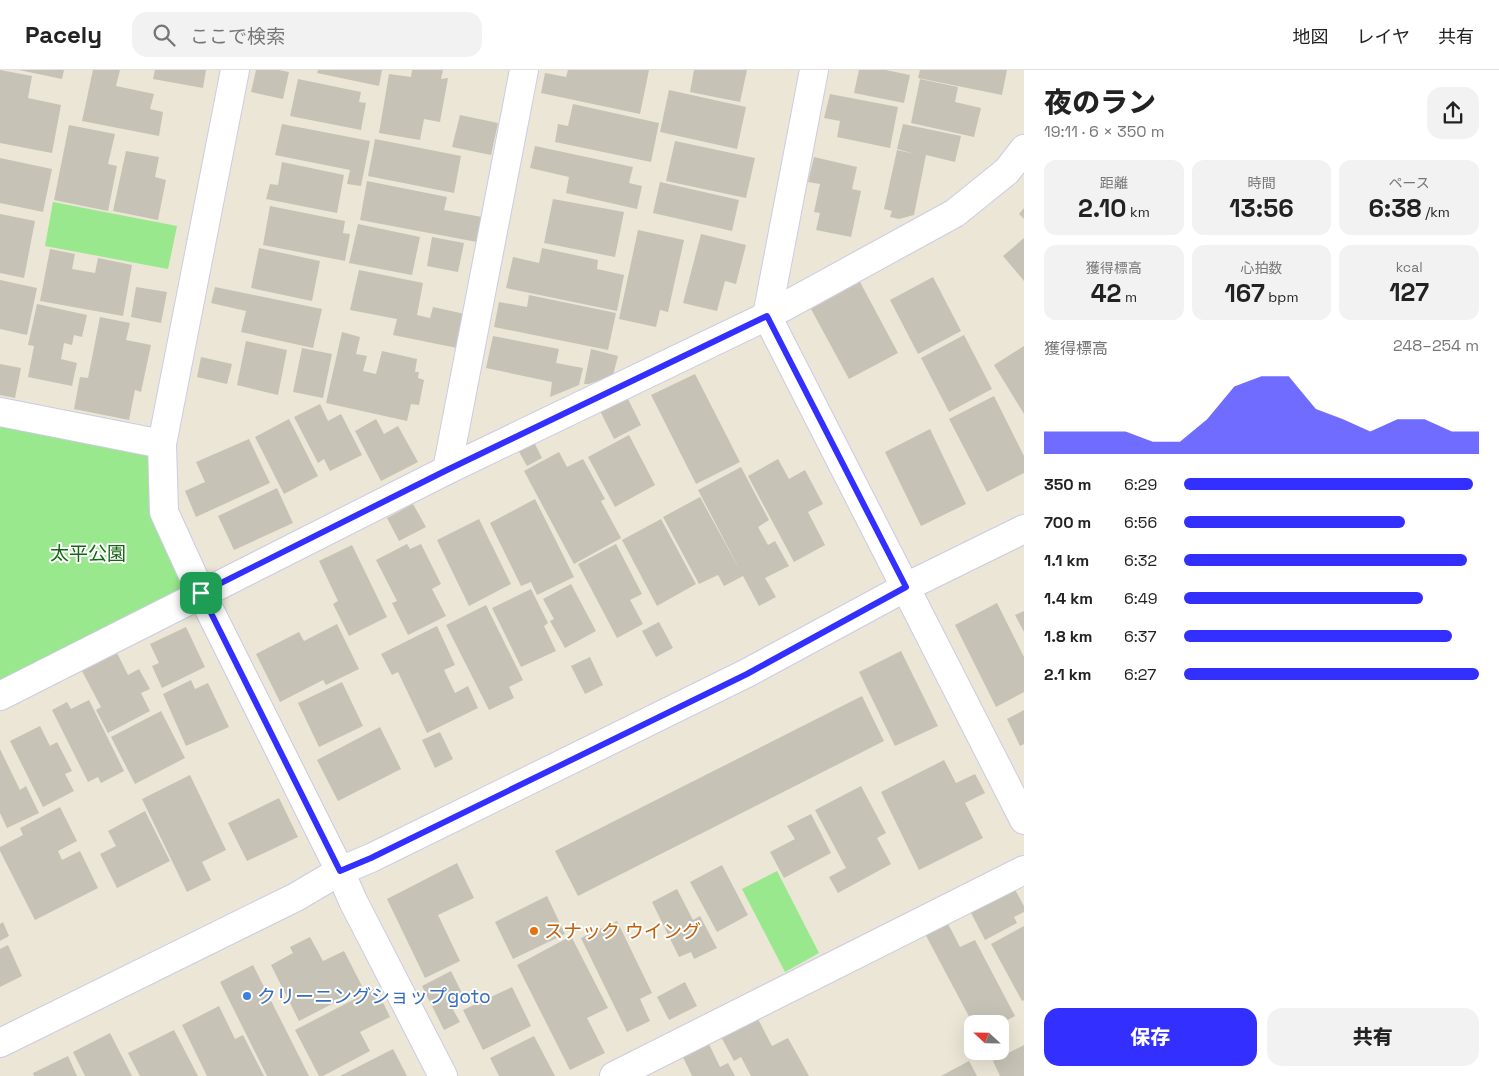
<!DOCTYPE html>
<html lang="ja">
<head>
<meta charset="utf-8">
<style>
  :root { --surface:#fff; --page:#f2f2f2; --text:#222; --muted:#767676; --line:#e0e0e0; --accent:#332fff }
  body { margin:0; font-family:"Space Grotesk","Noto Sans JP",sans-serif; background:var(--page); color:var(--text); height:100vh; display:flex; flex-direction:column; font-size:19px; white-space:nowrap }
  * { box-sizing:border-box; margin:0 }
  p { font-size:16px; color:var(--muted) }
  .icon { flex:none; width:28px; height:28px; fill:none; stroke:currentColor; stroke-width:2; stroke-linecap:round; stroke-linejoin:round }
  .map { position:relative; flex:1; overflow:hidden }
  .sheet { display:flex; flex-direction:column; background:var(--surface); width:475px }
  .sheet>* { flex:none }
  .needle { width:32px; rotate:292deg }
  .fabs { position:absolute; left:964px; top:945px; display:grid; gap:10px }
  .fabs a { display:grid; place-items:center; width:45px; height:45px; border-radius:10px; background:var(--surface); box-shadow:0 5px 20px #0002; font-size:25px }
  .pin { position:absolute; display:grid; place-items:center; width:42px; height:42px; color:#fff; margin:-21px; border-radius:10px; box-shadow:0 2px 8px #0006 }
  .round { display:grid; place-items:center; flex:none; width:52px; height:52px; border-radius:15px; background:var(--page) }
  .head { display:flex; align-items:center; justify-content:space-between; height:85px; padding:0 20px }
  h1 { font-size:28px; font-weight:800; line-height:38px }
  .stats { display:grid; grid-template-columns:repeat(3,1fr); gap:8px; height:85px; padding:5px 20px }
  .stats div { display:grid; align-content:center; border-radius:12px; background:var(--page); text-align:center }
  .stats b { font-size:25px; font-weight:800 }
  .stats small { font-size:14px; font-weight:400 }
  .stats p { font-size:14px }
  .chart { height:140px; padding:10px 20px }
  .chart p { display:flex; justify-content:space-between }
  .chart svg { width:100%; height:90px; margin-top:5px; fill:var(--accent); opacity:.7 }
  .cta { display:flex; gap:10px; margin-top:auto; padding:10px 20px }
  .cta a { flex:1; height:58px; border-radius:15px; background:var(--accent); color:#fff; font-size:20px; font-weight:800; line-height:58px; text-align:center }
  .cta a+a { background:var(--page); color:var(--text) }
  ul { padding:0 20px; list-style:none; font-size:16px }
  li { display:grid; grid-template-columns:80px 60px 1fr; align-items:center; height:38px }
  li i { height:12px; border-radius:6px; background:var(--accent) }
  header { display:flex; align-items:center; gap:30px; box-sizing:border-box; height:70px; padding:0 25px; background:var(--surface); border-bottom:1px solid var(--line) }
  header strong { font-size:24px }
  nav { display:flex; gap:28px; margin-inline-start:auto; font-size:18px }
  .search { width:350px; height:45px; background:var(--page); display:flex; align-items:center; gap:12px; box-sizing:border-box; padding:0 18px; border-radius:15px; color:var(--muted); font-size:19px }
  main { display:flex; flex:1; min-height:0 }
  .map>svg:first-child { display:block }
  .green { fill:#99e88d }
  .building { fill:#c6c3b6 }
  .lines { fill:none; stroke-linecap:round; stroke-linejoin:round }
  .minor-casing { stroke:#cccbe2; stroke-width:30 }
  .tertiary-casing { stroke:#cccbe2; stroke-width:30 }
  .minor { stroke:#fff; stroke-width:28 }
  .tertiary { stroke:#fff; stroke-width:28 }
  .route-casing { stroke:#fff; stroke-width:10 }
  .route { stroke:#332fff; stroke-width:6 }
  .food-dot { fill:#e8710a; stroke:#fff; stroke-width:2 }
  .shop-dot { fill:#3f7fe0; stroke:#fff; stroke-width:2 }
  .labels { text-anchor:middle; stroke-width:4; stroke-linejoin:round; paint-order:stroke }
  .park-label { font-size:19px; fill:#136713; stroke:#fff }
  .food-label { font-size:19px; fill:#c56008; stroke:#fff; text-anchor:start }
  .shop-label { font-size:19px; fill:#366cbe; stroke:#fff; text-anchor:start }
</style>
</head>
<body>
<header>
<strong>Pacely</strong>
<div class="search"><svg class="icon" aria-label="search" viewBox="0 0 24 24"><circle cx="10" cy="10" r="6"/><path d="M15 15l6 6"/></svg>ここで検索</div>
<nav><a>地図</a><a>レイヤ</a><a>共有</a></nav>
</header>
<main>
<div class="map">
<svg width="1024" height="1006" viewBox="0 0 1024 1006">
  <rect width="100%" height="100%" fill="#ebe6d6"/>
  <g class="green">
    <polygon points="53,132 177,156 168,199 45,176"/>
    <polygon points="0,342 162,374 164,442 201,523 0,626"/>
    <polygon points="777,801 819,883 785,902 742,819"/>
  </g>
  <g class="building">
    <polygon points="0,0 32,6 28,28 61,35 52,83 0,73"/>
    <polygon points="19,0 64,0 62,9"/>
    <polygon points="93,0 120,0 116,16 154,24 150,39 163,42 159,66 82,51"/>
    <polygon points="155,0 206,0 203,18 153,9"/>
    <polygon points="256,0 279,0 289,2 283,29 251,22"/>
    <polygon points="318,0 382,0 379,16 317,3"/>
    <polygon points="412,0 443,0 441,9 448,8 440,52 424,49 420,70 379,63 389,4 411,7"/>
    <polygon points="568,0 649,0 640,44 541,23 545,3 566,7"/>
    <polygon points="694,0 747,0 740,32 690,22"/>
    <polygon points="859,0 886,0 910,5 904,33 854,23"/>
    <polygon points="920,0 1007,0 1002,25 918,8"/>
    <polygon points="298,9 361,22 359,32 366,33 361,60 290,46"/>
    <polygon points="920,9 958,17 955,32 981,38 974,67 911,53"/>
    <polygon points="669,20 746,37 737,79 660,62"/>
    <polygon points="830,24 898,37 890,78 837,67 840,51 824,48"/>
    <polygon points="573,34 659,53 651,92 555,72 558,54 568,56"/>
    <polygon points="460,45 498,53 491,85 452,77"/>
    <polygon points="282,54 370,71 361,116 347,114 350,100 275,85"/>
    <polygon points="903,54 961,66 955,92 926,85 914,145 899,149 890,147 892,141 884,139 897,80 915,84 897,79"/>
    <polygon points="69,55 115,64 108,94 117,96 108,141 54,130"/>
    <polygon points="375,69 461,86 454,123 368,106"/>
    <polygon points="675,71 755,88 746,128 666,111"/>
    <polygon points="535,76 633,97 629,113 642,116 637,139 566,123 569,107 530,98"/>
    <polygon points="126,81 159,87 155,107 166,110 158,150 113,141"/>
    <polygon points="814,87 857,97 852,119 861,121 851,167 816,160 820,143 814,142 820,114 808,112"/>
    <polygon points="0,88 52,99 43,142 0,133"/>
    <polygon points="282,92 344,105 337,143 266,129 270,114 278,115"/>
    <polygon points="367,111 447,127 444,140 482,147 477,172 360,150"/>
    <polygon points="660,112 739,130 732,161 653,143"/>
    <polygon points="553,129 624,142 615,187 544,173"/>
    <polygon points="270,136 345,151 343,163 350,164 345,191 263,175"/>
    <polygon points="1024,138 1024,149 1019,144"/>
    <polygon points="0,144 35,151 24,208 0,203"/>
    <polygon points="358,154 420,167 412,205 349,193"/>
    <polygon points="638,160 684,170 668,242 660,240 656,257 619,249"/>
    <polygon points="701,164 746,175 736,214 725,211 717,241 683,233"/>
    <polygon points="432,167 464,173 458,202 427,196"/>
    <polygon points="1024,168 1024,211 1003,186"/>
    <polygon points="259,178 320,191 312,231 251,218"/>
    <polygon points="542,178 598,190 597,199 624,205 617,241 506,218 513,187 539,193"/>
    <polygon points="50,179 75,184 72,199 95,203 98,188 132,195 123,246 40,231"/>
    <polygon points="359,200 423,213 417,245 430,248 433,237 465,244 457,278 393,265 397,249 350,240"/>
    <polygon points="933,207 961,261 918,284 890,230"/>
    <polygon points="0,210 37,218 27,265 0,259"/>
    <polygon points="860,212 898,283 849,309 811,239"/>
    <polygon points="136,217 167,222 161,253 131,247"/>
    <polygon points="215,217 322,239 313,278 241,262 246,241 211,233"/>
    <polygon points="529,225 616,243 608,280 494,257 499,232 527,237"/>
    <polygon points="37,234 87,245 82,267 74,265 72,275 64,273 61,289 77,293 72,316 28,307 34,276 28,275"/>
    <polygon points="100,247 130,253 126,270 151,275 141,322 135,320 129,350 74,339 80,307 88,308"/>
    <polygon points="342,262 360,267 356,284 367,286 363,301 376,304 382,281 417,289 415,302 419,302 418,308 424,310 419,335 411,334 407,351 326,333"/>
    <polygon points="964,265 992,319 949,342 921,288"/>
    <polygon points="493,266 559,279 556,293 583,298 579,315 550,327 552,312 486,298"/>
    <polygon points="246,271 287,280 278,325 237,315"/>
    <polygon points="1024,276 1024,344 994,295"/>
    <polygon points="302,278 332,284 323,328 293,322"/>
    <polygon points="591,279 618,286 613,305 589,314 584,314"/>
    <polygon points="201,287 232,294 227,314 197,307"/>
    <polygon points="0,294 21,298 15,328 0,325"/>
    <polygon points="695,304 740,392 696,414 651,325"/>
    <polygon points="626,325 641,355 614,369 599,339"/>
    <polygon points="994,326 1024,386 1024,403 987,422 949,349"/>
    <polygon points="320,334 328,351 341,344 362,385 330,401 324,389 318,393 294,347"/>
    <polygon points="289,349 318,406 284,424 255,367"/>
    <polygon points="376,349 384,364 398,356 418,392 381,411 355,361"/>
    <polygon points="930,359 966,434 921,456 885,382"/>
    <polygon points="629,365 655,415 615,437 588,387"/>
    <polygon points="249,369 270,413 196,447 185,421 205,412 196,392"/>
    <polygon points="534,372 542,388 527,396 518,380"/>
    <polygon points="559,382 567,397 583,389 605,429 601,431 621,468 574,494 524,401"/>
    <polygon points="778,389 789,409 805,400 823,434 808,442 825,475 794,492 748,406"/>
    <polygon points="741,397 769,450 758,457 768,475 775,471 789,496 765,508 776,527 759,536 743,506 724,516 718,505 699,514 663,447 700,427 742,504 698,420"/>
    <polygon points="277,418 293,453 234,480 218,446"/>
    <polygon points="535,429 574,507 537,525 531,512 521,516 490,453"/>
    <polygon points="413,434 426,457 399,471 387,448"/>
    <polygon points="479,449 511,514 469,536 437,470"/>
    <polygon points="661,449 696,514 657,536 622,470"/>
    <polygon points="407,474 410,479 421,474 441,514 432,519 446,546 408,565 392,533 397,531 376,490"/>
    <polygon points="616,474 642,524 630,530 643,554 617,568 578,494"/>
    <polygon points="352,475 387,547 349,566 333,534 338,531 319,491"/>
    <polygon points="571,514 596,561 565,578 550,551 554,549 543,529"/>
    <polygon points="531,519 548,553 544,556 556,581 521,597 492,538"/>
    <polygon points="997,533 1024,587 1024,622 996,637 955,555"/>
    <polygon points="486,535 523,610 509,617 514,628 489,640 446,555"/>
    <polygon points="1024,541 1024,562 1015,545"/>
    <polygon points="659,552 673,578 656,587 642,561"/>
    <polygon points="337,554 359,599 326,615 323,610 280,632 256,584 299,562 304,571"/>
    <polygon points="437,556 455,595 444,600 455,623 468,616 478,638 427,663 398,602 392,605 381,584"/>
    <polygon points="186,557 205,597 162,618 152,596 159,593 150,574"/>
    <polygon points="901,581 938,656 895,676 859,602"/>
    <polygon points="117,583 128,605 139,599 150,619 141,623 150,641 108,663 96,640 101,637 82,601"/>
    <polygon points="590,587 603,615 585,624 571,596"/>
    <polygon points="191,610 195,619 208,613 229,657 186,676 163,624"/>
    <polygon points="342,612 363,656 319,677 298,633"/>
    <polygon points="862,626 884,671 578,826 555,781"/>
    <polygon points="89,630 124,701 101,713 98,707 88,712 52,640 67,632 71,639"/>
    <polygon points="1024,640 1024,674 1020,676 1007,649"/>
    <polygon points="161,641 185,688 135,714 111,667"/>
    <polygon points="40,656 50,676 57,672 72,701 65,704 74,721 43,737 10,671"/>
    <polygon points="380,657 401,699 338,731 317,690"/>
    <polygon points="440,662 453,689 435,698 422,670"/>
    <polygon points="0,679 20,720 26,716 39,743 7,758 0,743"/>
    <polygon points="944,690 956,713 975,704 985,723 965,733 983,768 919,800 881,722"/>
    <polygon points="190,705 226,780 202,792 211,810 187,822 142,729"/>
    <polygon points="861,716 886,763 877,768 891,794 838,823 829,807 846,798 815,740"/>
    <polygon points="279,728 298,767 247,791 228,753"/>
    <polygon points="60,737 77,771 58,781 62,790 80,781 98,818 35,850 0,781 0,777 23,765 20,758"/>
    <polygon points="145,741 170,791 117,818 100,784 116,776 108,761"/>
    <polygon points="811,744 831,783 784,808 770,782 795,769 787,756"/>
    <polygon points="457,793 474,828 438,845 460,891 425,908 387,829"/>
    <polygon points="722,795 748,845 717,862 690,812"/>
    <polygon points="1013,816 1024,836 1024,842 1014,847 1017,853 985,870 969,839"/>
    <polygon points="677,819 693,850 700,846 717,878 694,889 691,882 679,887 652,832"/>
    <polygon points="547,826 565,864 513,889 495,852"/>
    <polygon points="945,848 960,877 975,870 1015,946 1000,954 973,954 923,860"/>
    <polygon points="617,851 652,923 640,929 650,951 627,962 581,868"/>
    <polygon points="3,852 9,866 0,871 0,854"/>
    <polygon points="1024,856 1024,930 1022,931 991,874"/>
    <polygon points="571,866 608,938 587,948 605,983 570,1000 517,895"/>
    <polygon points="310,867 323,891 344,881 363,918 299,951 271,895 293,883 290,877"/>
    <polygon points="8,875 22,906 0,917 0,879"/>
    <polygon points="253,895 309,1006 267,1006 220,912"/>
    <polygon points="451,901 465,929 451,936 460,952 444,960 422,916"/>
    <polygon points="685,912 697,936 669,950 657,927"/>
    <polygon points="512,917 531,956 483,980 463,940"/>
    <polygon points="376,918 390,947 360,962 370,981 323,1006 319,1006 295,960"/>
    <polygon points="219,936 235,969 243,965 264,1006 207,1006 182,955"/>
    <polygon points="756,945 772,976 788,968 809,1006 751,1006 741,987 734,991 720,965"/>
    <polygon points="174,960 198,1006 140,1006 128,983"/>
    <polygon points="110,963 132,1006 85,1006 73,982"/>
    <polygon points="534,966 555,1006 499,1006 490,988"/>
    <polygon points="707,970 720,997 728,993 735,1006 692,1006 681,983"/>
    <polygon points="1024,975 1024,1006 1000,1006 993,991"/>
    <polygon points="393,979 407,1006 340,1006"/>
    <polygon points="68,986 77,1006 34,1006 33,1003"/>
    <polygon points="969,991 977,1006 941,1006"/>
  </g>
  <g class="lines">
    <g class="minor-casing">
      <g id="minor">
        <polyline points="235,0 162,374 164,442 201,523 340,801 353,831 443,1006"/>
        <polyline points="814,0 767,246 1024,750"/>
        <polyline points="0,342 162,374"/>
        <polyline points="447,400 524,0"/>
        <polyline points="0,626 447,400 767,246 955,143 1007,101 1024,79"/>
        <polyline points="614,1006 1024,800"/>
      </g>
    </g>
    <g class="tertiary-casing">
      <polyline id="tertiary" points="0,973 296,827 340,801 371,788 747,603 906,517 1024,459"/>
    </g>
    <use href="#minor" class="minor"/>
    <use href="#tertiary" class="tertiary"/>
  </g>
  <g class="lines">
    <g class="route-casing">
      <polygon id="route" points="767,246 906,517 747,604 371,788 340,801 201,523 447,400"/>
    </g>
    <use href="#route" class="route"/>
  </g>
  <circle class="food-dot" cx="534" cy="861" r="5"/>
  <circle class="shop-dot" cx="247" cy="926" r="5"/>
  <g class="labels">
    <g class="park-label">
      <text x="88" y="490">太平公園</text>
    </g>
    <g class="food-label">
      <text x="544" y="868">スナック ウイング</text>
    </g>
    <g class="shop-label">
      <text x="257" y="933">クリーニングショップgoto</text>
    </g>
  </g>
</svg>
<div class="fabs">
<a><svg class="needle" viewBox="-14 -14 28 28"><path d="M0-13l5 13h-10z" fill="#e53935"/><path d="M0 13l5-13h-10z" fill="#767676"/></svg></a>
</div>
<div class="pin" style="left:201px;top:523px;background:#1e9e55"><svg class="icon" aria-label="arrive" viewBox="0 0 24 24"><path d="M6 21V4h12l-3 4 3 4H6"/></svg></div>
</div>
<section class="sheet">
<div class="head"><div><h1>夜のラン</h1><p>19:11 · 6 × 350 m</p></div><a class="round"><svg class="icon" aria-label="share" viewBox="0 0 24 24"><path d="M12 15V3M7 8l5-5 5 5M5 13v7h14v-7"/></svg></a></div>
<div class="stats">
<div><p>距離</p><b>2.10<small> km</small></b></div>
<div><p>時間</p><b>13:56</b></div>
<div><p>ペース</p><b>6:38<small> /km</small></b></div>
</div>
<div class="stats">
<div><p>獲得標高</p><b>42<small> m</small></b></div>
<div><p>心拍数</p><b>167<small> bpm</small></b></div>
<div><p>kcal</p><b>127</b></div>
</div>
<div class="chart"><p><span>獲得標高</span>248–254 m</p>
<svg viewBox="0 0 160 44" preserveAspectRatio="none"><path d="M0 44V33L10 33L20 33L30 33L40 38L50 38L60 27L70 11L80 6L90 6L100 22L110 27L120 33L130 27L140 27L150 33L160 33V44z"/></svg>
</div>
<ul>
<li><b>350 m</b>6:29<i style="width:98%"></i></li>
<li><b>700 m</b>6:56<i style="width:75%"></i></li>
<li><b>1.1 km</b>6:32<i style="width:96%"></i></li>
<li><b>1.4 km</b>6:49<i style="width:81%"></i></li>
<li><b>1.8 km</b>6:37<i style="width:91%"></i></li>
<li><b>2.1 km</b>6:27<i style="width:100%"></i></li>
</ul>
<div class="cta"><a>保存</a><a>共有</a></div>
</section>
</main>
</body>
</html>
